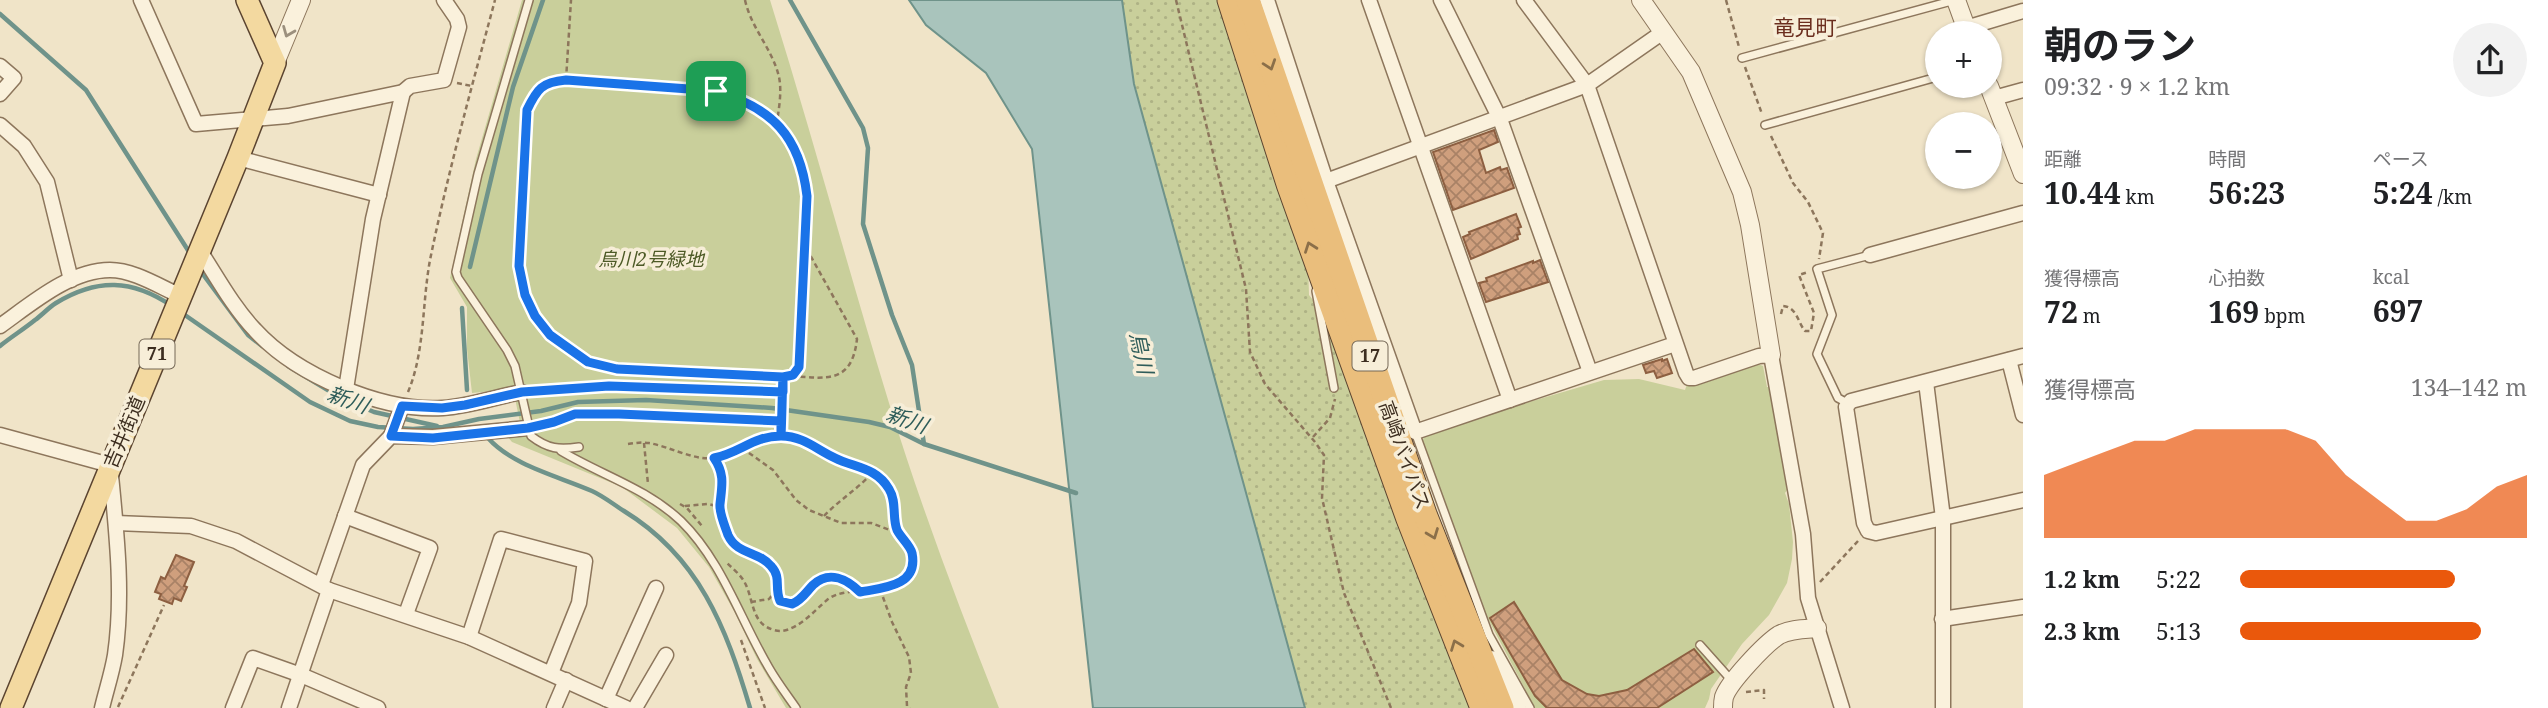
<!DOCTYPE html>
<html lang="ja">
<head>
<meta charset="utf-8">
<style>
  :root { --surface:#fff; --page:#f2f2f2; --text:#202124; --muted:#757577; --accent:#ea580c }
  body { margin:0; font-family:"Noto Serif","Noto Sans JP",serif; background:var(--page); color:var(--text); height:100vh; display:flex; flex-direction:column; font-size:26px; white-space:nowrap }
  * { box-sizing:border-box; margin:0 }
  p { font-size:23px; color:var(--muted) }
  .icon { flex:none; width:38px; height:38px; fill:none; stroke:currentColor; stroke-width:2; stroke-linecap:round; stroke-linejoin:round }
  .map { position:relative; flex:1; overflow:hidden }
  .sheet { display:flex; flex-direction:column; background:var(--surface); width:525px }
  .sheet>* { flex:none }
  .fabs { position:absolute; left:1925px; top:21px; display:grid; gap:14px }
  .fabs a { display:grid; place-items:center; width:77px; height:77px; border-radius:50%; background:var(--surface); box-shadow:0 2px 5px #0004; font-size:35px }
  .pin { position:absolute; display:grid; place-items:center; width:60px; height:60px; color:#fff; margin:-30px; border-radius:14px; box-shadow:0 4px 10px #0006 }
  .round { display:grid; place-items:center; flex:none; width:74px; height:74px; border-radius:37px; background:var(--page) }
  .overview { display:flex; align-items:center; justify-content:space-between; height:119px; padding:0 21px }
  h1 { font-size:38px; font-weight:700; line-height:52px }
  .figures { display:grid; grid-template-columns:repeat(3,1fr); gap:10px; height:119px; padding:7px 21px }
  .figures div { display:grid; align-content:center }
  .figures b { font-size:30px; font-weight:700 }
  .figures small { font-size:19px; font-weight:400 }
  .figures p { font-size:19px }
  .chart { height:196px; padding:14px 21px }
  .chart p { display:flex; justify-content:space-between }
  .chart svg { width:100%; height:126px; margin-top:7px; fill:var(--accent); opacity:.7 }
  ul { padding:0 21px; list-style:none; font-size:23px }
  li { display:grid; grid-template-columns:112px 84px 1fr; align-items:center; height:52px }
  li i { height:18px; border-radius:9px; background:var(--accent) }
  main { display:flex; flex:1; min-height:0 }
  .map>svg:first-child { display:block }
  .grass { fill:url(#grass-dots) }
  .park { fill:#c9cf9b }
  .water { fill:#a9c4bc; stroke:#6f938a; stroke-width:2 }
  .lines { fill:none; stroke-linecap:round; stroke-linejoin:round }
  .stream { stroke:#6f938a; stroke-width:4.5 }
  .building { fill:url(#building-cross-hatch); stroke:#8d5f41; stroke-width:2 }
  .service-casing { stroke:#8d765c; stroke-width:10 }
  .minor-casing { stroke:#8d765c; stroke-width:17 }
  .tertiary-casing { stroke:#8d765c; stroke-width:20 }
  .primary-casing { stroke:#5b4430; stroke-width:24 }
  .trunk-casing { stroke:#5b4430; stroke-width:25 }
  .path { stroke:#8d765c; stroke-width:2.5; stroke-dasharray:5 3.5; stroke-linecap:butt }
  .service { stroke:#faf1dc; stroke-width:7 }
  .minor { stroke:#faf1dc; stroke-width:14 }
  .tertiary { stroke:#faf1dc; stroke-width:18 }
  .primary { stroke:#f3d9a0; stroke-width:21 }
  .trunk { stroke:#eabe7c; stroke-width:23 }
  .oneway { stroke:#9c907e }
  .oneway2 { stroke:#8b6f49 }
  .route-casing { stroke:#fff; stroke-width:14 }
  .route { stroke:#1a73e8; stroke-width:9 }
  .labels { text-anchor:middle; stroke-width:7; stroke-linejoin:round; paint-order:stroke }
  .shield { fill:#f7eed8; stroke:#756857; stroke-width:2 }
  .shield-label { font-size:18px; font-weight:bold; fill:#3d2e20 }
  .park-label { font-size:19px; font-style:italic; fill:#4d5a26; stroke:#f7eed8 }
  .street-label { font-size:19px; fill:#3d2e20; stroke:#f7eed8 }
  .neighbourhood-label { font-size:21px; fill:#6b2e1e; stroke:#f7eed8 }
  .water-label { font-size:21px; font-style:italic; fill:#2f5d5a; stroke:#f7eed8 }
</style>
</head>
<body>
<main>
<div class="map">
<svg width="2023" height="708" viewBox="0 0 2023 708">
  <defs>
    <pattern id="grass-dots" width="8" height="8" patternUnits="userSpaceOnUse" patternTransform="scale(1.75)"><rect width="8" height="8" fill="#c9cf9b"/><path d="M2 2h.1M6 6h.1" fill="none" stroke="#aeb285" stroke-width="1.8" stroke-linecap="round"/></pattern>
    <pattern id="building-cross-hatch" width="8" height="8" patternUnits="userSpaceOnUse" patternTransform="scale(1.75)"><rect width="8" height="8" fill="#cf9f7d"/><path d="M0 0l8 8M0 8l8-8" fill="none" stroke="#a98266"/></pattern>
  </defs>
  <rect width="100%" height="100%" fill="#f0e4c8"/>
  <polygon class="grass" points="1122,0 1224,0 1308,263 1309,295 1313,300 1325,354 1337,385 1322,308 1471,708 1305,708 1134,84"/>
  <g class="park">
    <path d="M522,0h248c42,134 78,269 119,403 32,104 70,204 110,305h-213l-29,-49 -23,-48 -25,-44 -32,-39 -55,-41 -110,-45 -5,-6 15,-4 -9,-43 -41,4 -5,-44v-42l-17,-29 26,-119z"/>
    <polygon points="1758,364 1763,366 1767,387 1771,387 1787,490 1785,493 1789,504 1793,542 1792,559 1787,583 1769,615 1742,644 1711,689 1709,699 1705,708 1535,708 1486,615 1422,441 1427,432 1604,380 1639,379 1685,390 1687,384"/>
  </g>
  <polygon class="water" points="909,0 1122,0 1134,84 1305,708 1093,708 1032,149 986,73 926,25"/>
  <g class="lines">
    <g class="stream">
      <polyline points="790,0 863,128 868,148 863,224 892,315 912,365 924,444"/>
      <polyline points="0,14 86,90 191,255"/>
      <polyline points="470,267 513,87 543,0"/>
      <polyline points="199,269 248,335 262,346"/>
      <polyline points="462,308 467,390"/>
      <polyline points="182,313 310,402 350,421 378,427 413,429 443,427 479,419 541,411 578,402 646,400 772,408 869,422 890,427 924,444 1076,493"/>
      <path d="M0,346c11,-9 24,-17 35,-26 7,-5 13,-12 21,-17 41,-25 76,-24 116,3"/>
      <polyline points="288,366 341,398 374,412 437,426"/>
      <path d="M488,438c25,28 70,38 104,53 11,5 21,13 32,20 75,46 102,116 126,197"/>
    </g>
  </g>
  <g class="building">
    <polygon points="1494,130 1498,142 1479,150 1486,173 1500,167 1501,170 1507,168 1514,188 1453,210 1433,152"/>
    <polygon points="1516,214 1521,227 1518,228 1520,234 1517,235 1518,239 1471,259 1463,237 1470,234 1469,232"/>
    <polygon points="1540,260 1548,282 1486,302 1479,283 1487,281 1486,278 1533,261 1533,263"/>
    <polygon points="1662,359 1662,361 1667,359 1672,373 1657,378 1654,371 1646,373 1643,365"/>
    <polygon points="176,555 194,562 184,586 187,587 181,601 174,598 172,604 159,599 161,594 155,592 161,577 165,579"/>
    <polygon points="1514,602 1562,680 1587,694 1599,696 1627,690 1694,649 1713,672 1657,708 1547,708 1535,696 1490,618"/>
  </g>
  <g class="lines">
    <g class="service-casing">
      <g id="service">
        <path d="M529,0l-51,174 -22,98 2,6 49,72 8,16 16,70c17,13 28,14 48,11"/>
        <polyline points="1742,58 1955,0"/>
        <polyline points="1765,125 1937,77"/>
        <polyline points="1316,291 1334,388"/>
        <polyline points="1849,404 1838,398 1817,354 1832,315 1817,269 1870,255"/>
        <polyline points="1415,432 1489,635 1530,708"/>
        <path d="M561,451c40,24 85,37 120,70 41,40 59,98 88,147 8,14 18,27 27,40"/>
        <polyline points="1700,645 1733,682"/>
      </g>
    </g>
    <g class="minor-casing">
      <g id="minor">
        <polyline points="141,0 196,124 288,116 403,92 410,86 444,80 459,27 457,19 444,0"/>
        <polyline points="1267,0 1326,181 1415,432 1675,344"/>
        <polyline points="1369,0 1510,400"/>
        <polyline points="1441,0 1500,119 1590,372"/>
        <polyline points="1524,0 1587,85 1686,373 1689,378 1694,378 1759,356 1771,355 1803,534 1808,598 1842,708"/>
        <polyline points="1966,28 2023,11"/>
        <polyline points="0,66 14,78 0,94"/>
        <polyline points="1994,98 2023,90"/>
        <polyline points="0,125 24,146 47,182 71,280"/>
        <polyline points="238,158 379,195"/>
        <polyline points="1326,181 1587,85 1663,32"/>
        <path d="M200,251c17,26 33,56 55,79 41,45 127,82 188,78 27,-2 52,-11 79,-16"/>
        <polyline points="1870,255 2023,213"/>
        <path d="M0,326c31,-22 70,-56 110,-56 24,0 50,17 71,26"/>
        <polyline points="2023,356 1851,401 1846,407 1864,523 1868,531 1876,533 2023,500"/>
        <polyline points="2009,360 2023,415"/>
        <polyline points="1926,382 1943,518 1943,708"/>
        <polyline points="346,389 373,219 403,92"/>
        <path d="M0,435l110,30c6,63 14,128 5,190 -3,18 -9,36 -13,53"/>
        <polyline points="391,436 402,406"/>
        <polyline points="345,516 430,548 406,614"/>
        <polyline points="116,523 191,526 236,541 329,590 469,637 626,708"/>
        <polyline points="321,585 363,465 391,436 433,437 528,428"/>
        <polyline points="1942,619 2023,607"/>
        <polyline points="469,637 501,539 585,561 579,603 551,673"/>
        <polyline points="606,699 656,588"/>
        <polyline points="233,708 253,658 301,675 378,708"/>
        <polyline points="289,708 329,590"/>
        <polyline points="554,708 566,680"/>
        <polyline points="635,708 666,655"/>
      </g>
    </g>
    <g class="tertiary-casing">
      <g id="tertiary">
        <polyline points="1641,0 1691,72 1742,192 1750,225 1771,355"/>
        <polyline points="1956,0 1968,33"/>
        <polyline points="275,63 301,0"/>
        <polyline points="1989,86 2023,174"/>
        <polyline points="1491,660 1510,691 1517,708"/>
        <path d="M1723,708c0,-4 0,-7 1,-11 5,-15 41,-53 55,-62 11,-6 25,-6 38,-7"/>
      </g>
    </g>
    <g class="primary-casing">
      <polyline id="primary" points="11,708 238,158 275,63 247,0"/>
    </g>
    <g class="trunk-casing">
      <g id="trunk">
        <polyline points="1229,0 1288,184 1408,519 1482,708"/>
        <polyline points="1248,0 1425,514 1502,708"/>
      </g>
    </g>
    <g class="path">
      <path d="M745,0c6,28 28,50 34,77 3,14 0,31 -2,45 18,23 27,45 30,74l-9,171 -5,8 -10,2 -166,-8 -29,-7 -39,-27 -14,-19 -10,-21 -6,-29 8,-156c10,-21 15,-28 39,-30l150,11c23,7 42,16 61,31"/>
      <polyline points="1176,0 1246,289 1250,352 1265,384 1315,442 1324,455 1322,498 1344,593 1391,708"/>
      <polyline points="1726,0 1739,47"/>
      <polyline points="1745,67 1762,114"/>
      <polyline points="566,80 571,0"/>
      <polyline points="457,83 472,86"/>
      <polyline points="1771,136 1793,183 1808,202 1823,233 1819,259"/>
      <path d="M1781,314l2,-8c14,1 15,17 22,25h6l3,-18 -15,-38 9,-3"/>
      <path d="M792,376c36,3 60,7 65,-37l-52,-93"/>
      <polyline points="535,391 609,386 783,392"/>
      <path d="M408,392c17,-40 14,-89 22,-132 18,-88 42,-174 65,-260"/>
      <polyline points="542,425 574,414 619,414 781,421"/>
      <polyline points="781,436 783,377"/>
      <polyline points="1313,437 1330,418 1335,399"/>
      <polyline points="644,443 648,484"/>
      <path d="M628,444c7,-1 14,-2 21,-1 22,4 45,18 67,15 16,-3 29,-16 44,-20 9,-2 22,-4 31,-2 17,3 29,14 43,21 20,11 40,10 54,30 9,13 4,28 9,41 6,18 24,28 9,48 -17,24 -58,7 -79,24 -13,11 -34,36 -53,30 -23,-6 -20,-30 -29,-47 -4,-8 -12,-14 -18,-20"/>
      <polyline points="742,448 773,470 796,500 809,510 841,523 871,523 898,533"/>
      <path d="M714,458l8,12 1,20 -3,17 10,32 10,11 30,15 8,14 -2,12 5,10 11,3c10,-4 14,-12 21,-19 16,-14 34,-6 47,7"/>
      <polyline points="680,504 687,508 702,526"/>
      <polyline points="685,506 708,504 720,507"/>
      <path d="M824,516c15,-16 34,-27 49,-44"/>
      <polyline points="1820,582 1858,541"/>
      <polyline points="880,589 892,622 909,657 911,673 906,687 907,706 910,708"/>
      <polyline points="751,602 769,599 776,591"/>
      <polyline points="741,640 765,708"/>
      <polyline points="1746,692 1764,690 1764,699"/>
      <polyline points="118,707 164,605"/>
    </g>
    <use href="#service" class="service"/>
    <use href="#minor" class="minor"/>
    <use href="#tertiary" class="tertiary"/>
    <use href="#primary" class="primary"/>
    <use href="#trunk" class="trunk"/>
  </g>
  <defs><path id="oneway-chevron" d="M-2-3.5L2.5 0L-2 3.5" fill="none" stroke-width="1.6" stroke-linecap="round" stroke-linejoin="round" transform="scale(1.75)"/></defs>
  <use class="oneway" href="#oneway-chevron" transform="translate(288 32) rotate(112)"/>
  <g class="oneway2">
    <use href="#oneway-chevron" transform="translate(1270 65) rotate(71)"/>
    <use href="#oneway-chevron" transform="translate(1310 247) rotate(-110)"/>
    <use href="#oneway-chevron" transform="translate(1433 534) rotate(69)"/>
    <use href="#oneway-chevron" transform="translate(1456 645) rotate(-111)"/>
  </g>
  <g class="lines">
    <g class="route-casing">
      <path id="route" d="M716,91c56,17 84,45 91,105l-8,171 -6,8 -10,2v15l-174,-6 -87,6 -57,13 -23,3 -40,-2 -11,30 42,2 95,-10 26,-6 21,-8h44l162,7v15c-28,0 -41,17 -67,22 11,16 8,27 6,46 -1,9 5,22 8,31 9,20 31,16 43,31 11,12 3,21 9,35l12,3c10,-4 14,-12 21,-19 16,-15 34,-6 47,7 21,-4 59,-5 52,-39 -2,-8 -11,-15 -15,-23 -5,-13 0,-28 -8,-41 -13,-22 -34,-21 -54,-31 -19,-9 -32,-22 -54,-22 1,-20 1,-39 2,-59l-166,-8 -29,-7 -38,-27 -15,-19 -10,-21 -6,-29 8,-156c10,-21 15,-28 39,-30l150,11"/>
    </g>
    <use href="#route" class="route"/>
  </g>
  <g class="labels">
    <g class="shield">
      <rect x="139.5" y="339.5" width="35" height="29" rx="5"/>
      <rect x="1352.5" y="341.5" width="35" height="29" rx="5"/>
    </g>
    <g class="shield-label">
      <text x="157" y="360">71</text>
      <text x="1370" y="362">17</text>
    </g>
    <g class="park-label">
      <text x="651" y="266">烏川2号緑地</text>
    </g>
    <g class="street-label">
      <text transform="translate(124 432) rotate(-67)" y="7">吉井街道</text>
      <text transform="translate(1405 455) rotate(70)" y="7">高崎バイパス</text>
    </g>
    <g class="neighbourhood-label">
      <text x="1805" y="35">竜見町</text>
    </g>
    <g class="water-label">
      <text transform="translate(1141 353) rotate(78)" y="7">烏川</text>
      <text transform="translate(348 400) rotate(20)" y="7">新川</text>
      <text transform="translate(907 420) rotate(20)" y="7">新川</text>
    </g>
  </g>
</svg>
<div class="fabs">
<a>+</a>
<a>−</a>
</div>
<div class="pin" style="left:716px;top:91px;background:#1e9e55"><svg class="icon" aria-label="arrive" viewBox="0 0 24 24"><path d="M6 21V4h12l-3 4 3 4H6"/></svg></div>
</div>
<section class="sheet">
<div class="overview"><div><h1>朝のラン</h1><p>09:32 · 9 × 1.2 km</p></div><a class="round"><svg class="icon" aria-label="share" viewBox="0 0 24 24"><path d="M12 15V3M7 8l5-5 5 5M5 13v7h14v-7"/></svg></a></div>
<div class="figures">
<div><p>距離</p><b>10.44<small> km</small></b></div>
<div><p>時間</p><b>56:23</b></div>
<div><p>ペース</p><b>5:24<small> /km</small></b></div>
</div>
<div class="figures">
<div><p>獲得標高</p><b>72<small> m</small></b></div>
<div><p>心拍数</p><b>169<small> bpm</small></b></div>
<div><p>kcal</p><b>697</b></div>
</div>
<div class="chart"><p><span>獲得標高</span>134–142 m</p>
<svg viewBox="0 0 160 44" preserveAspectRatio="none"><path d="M0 44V22L10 18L20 14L30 10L40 10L50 6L60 6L70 6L80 6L90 10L100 22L110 30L120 38L130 38L140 34L150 26L160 22V44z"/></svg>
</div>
<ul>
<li><b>1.2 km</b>5:22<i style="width:75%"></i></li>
<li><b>2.3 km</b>5:13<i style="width:84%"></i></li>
</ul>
</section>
</main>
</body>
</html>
